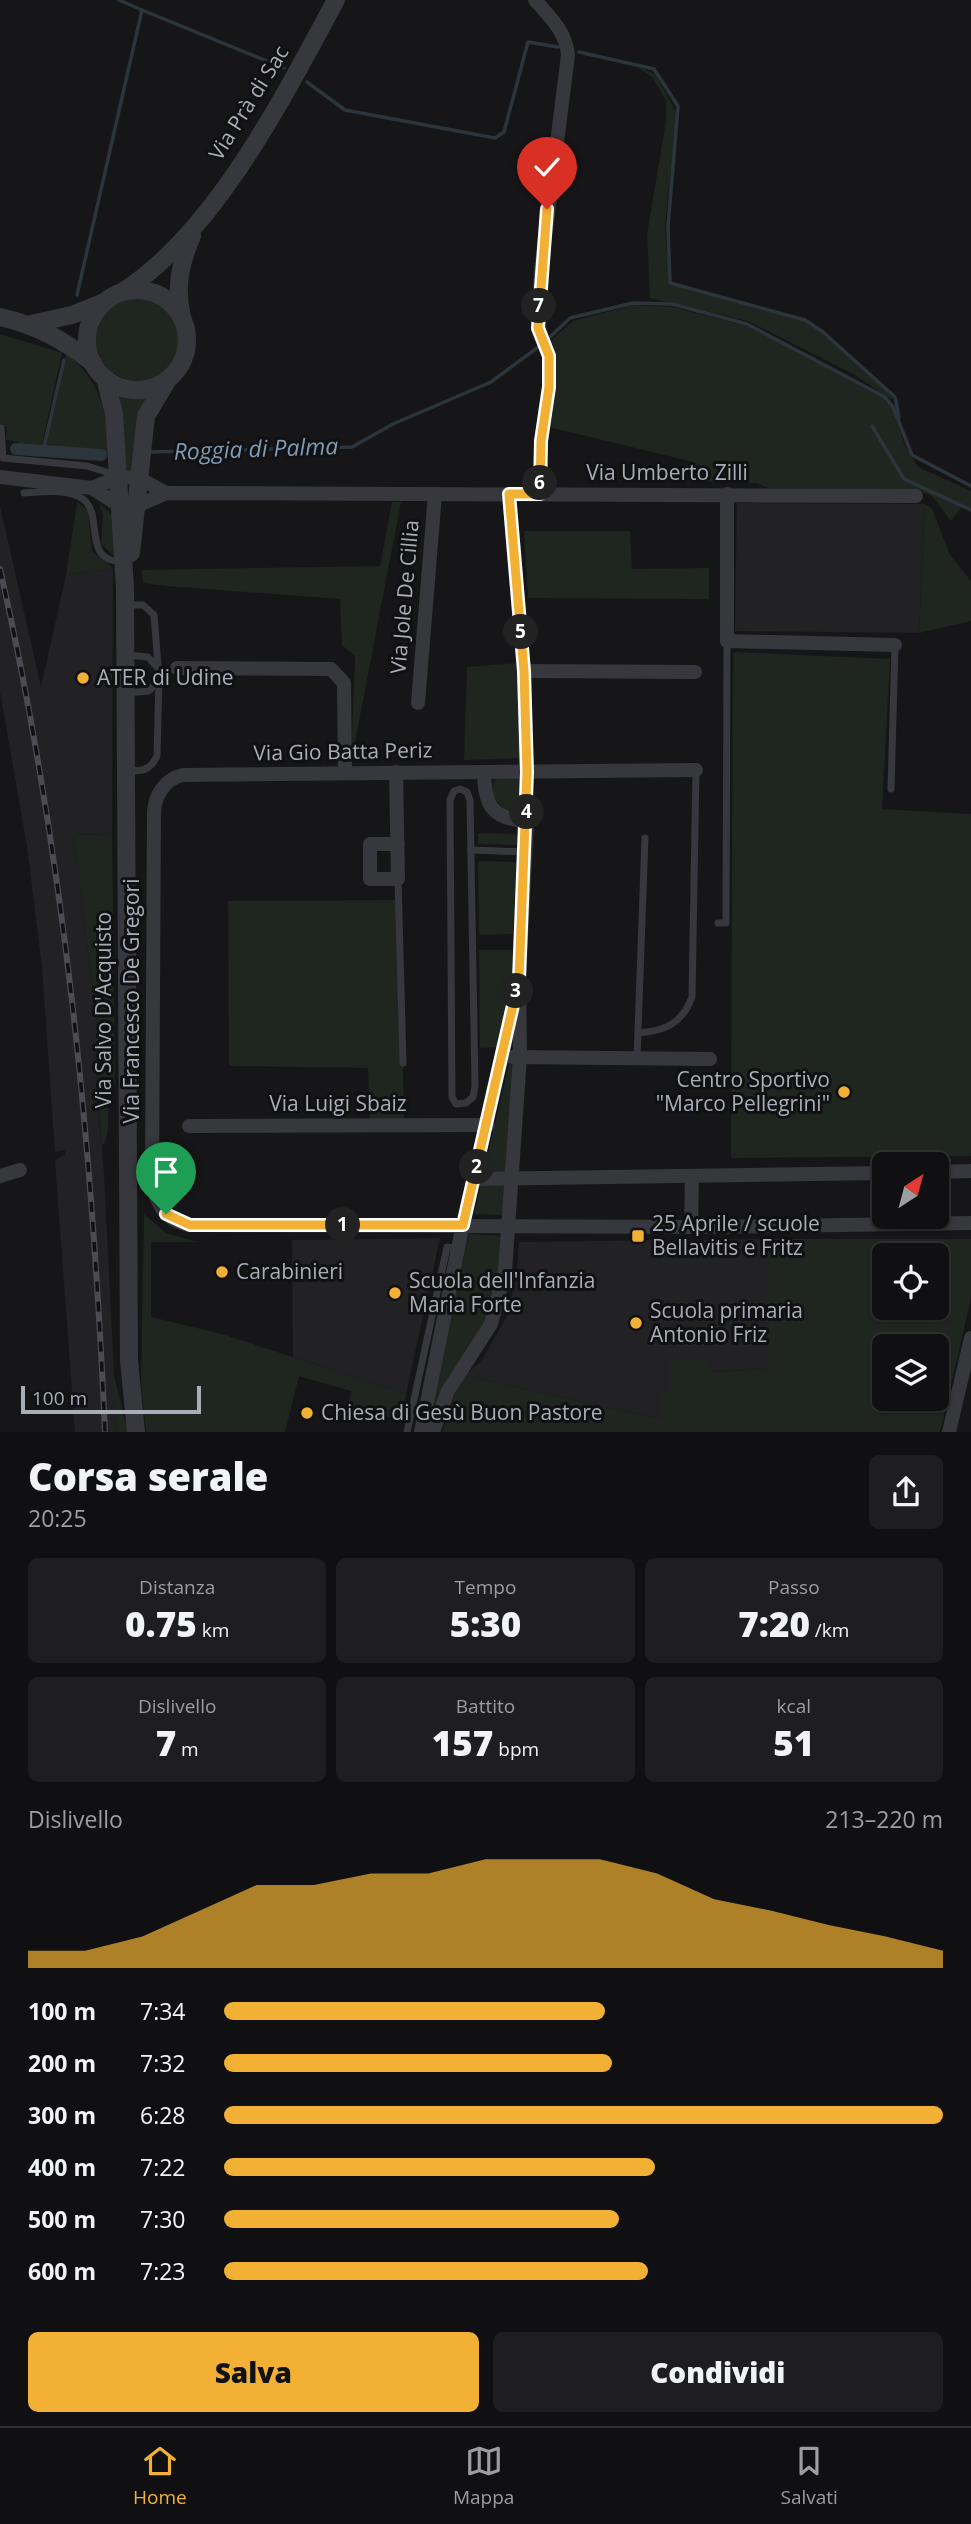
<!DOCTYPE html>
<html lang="it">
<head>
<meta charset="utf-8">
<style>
  :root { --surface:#101012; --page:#1e1e20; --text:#f1f3f6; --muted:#9c9d9f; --line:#303032; --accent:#f2b134 }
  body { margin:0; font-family:"Open Sans",sans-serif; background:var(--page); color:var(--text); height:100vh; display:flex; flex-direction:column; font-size:26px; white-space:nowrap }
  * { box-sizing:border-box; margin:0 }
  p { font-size:23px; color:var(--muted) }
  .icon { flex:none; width:38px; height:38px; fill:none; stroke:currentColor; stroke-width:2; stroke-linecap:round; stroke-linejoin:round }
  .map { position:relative; height:1432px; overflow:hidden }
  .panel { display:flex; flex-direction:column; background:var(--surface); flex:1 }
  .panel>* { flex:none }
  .needle { width:46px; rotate:36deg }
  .controls { position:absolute; left:872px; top:1152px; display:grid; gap:14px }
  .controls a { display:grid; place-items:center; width:77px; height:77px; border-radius:10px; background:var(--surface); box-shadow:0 2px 5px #0004,0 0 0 2px var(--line); font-size:35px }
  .scale { position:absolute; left:21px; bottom:18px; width:180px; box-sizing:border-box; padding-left:7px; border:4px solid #a8adb8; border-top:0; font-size:19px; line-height:24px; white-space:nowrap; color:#a8adb8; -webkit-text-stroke:5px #111113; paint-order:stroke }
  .pin { position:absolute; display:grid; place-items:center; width:60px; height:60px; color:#fff; margin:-72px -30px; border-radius:50% 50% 50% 0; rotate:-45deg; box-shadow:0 0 7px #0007 }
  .pin .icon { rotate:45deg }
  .km { position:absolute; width:35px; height:35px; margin:-18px; border-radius:50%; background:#222; color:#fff; font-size:19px; line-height:35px; text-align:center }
  .round { display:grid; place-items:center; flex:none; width:74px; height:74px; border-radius:10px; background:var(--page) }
  .summary { display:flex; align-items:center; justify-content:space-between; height:119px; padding:0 28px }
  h1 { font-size:38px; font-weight:800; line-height:52px }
  .figures { display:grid; grid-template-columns:repeat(3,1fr); gap:10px; height:119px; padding:7px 28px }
  .figures div { display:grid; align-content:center; border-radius:10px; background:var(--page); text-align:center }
  .figures b { font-size:35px; font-weight:800 }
  .figures small { font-size:19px; font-weight:400 }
  .figures p { font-size:19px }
  .chart { height:196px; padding:14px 28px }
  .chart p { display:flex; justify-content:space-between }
  .chart svg { width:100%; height:126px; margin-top:7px; fill:var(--accent); opacity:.7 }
  .primary-button { display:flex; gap:14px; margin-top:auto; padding:14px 28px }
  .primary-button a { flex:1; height:80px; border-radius:10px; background:var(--accent); color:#111; font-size:28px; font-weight:800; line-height:80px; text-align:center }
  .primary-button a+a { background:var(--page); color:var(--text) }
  ul { padding:0 28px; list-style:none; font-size:23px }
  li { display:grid; grid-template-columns:112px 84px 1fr; align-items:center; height:52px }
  li i { height:18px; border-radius:9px; background:var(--accent) }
  .menu { display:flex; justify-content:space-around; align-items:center; height:98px; border-top:2px solid var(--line); background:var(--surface); font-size:19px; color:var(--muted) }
  .menu a { display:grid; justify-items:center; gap:4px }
  .menu .on { color:var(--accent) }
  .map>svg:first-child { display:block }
  .built { fill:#222225 }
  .green { fill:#1e261f; fill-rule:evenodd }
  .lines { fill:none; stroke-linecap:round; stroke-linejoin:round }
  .stream { stroke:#2c353c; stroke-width:3.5 }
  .canal { stroke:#2c353c; stroke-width:12 }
  .service { stroke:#37383d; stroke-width:7 }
  .minor { stroke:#37383d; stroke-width:14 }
  .tertiary { stroke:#37383d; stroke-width:18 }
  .rail-casing { stroke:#4a4c52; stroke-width:6 }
  .rail { stroke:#111113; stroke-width:3.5; stroke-dasharray:10; stroke-linecap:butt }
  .route-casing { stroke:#fff; stroke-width:14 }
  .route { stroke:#f2b134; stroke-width:9 }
  .poi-dot { fill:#f2b134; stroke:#111113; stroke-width:2.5 }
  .labels { text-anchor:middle; stroke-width:6; stroke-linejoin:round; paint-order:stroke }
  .street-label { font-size:21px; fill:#a8adb8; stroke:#111113 }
  .poi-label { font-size:21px; fill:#a8adb8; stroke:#111113; text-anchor:start }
  .water-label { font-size:23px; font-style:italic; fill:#7f9bb3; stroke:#111113 }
</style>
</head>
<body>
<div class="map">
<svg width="971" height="1432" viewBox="0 0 971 1432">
  <rect width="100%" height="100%" fill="#161618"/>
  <g class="built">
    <polygon points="737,503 925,504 919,633 735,631"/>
    <polygon points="0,506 41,687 66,575 113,568 112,834 74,835 102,1064 96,1082 104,1174 117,1432 75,1432 55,1161 65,1154 65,1150 55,1152 42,967 27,846 0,692"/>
    <polygon points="440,1238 406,1394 293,1357 292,1240"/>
    <polygon points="774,1239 769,1244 769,1369 710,1372 709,1361 681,1361 669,1392 661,1392 661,1419 465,1376 482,1360 507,1316 517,1273 519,1242"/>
  </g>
  <g class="green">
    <polygon points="636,66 655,74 677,113 665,225 669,284 804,321 823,333 894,397 891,399 853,374 748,321 650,298 647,234 666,121 666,101 652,77"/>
    <circle cx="138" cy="339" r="42"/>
    <polygon points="633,305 672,307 747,326 857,381 884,398 893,408 905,446 918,467 971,491 971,508 963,505 951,521 932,496 917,490 768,488 756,483 693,481 693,462 549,427 554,348 550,341 573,321"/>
    <polygon points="0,334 62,353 41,449 19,446 19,442 6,440 7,427 0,427"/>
    <path d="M66,354c35,26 40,58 44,99l-65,-3z"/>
    <polygon points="115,393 138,397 150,396 136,473 124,473"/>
    <polygon points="77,502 88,511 92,551 113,568 66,575"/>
    <polygon points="392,502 401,502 351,763 355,656 342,645 340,599 166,586 143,583 142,570 380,566"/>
    <polygon points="99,503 112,515 115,557 101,544 103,516"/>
    <polygon points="925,504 932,509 950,555 971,581 971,621 919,633"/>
    <polygon points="524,531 630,531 632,569 709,568 709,599 528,598"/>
    <polygon points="733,652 890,659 882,809 971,814 971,1156 731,1158"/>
    <polygon points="517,663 522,758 464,760 467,667"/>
    <path d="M497,777l25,1 -1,29 -3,4 -12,-1c-12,-9 -18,-19 -9,-33z"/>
    <polygon points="478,833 517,834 517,845 478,844"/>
    <path d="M112,834l3,251c-14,17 0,45 -13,61l-6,-64 6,-18 -28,-229z"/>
    <polygon points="478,861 517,862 513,934 479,935"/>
    <polygon points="399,900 404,1121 370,1121 368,1068 229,1066 228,901"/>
    <polygon points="479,950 513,950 512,978 500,1047 480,1048"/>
    <polygon points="516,1062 507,1174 483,1175 509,1064"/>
    <polygon points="481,1184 504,1185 503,1215 474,1214"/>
    <polygon points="144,1214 166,1233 197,1242 151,1242 151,1317 222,1334 406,1394 400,1420 348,1407 351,1391 299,1376 285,1432 146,1432 141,1383"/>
    <polygon points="469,1234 504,1236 499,1283 487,1320 442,1389 429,1429 426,1428"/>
    <path d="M774,1239h197v59l-31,134h-498l13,-38 10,-18 196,43v-27l8,-1v-32l40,2 2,11 58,-3v-125zM884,1255h52v52h-52zM884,1346h52v52h-52z"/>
    <polygon points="113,1372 128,1432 117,1432"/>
  </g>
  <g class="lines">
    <g class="stream">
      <polyline points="142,10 284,68"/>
      <polyline points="579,52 654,69 678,106 668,226 670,283 805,320 823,332 895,397 899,417"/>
      <polyline points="307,82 345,110 495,138 504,132 528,42 558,47"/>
      <polyline points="77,295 142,10 119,0"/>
      <polyline points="547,340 570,318 633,303 672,304 747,324 885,397 893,407 912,455 971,486"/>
      <polyline points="872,426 904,479 971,510"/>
      <polyline points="43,451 64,360"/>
      <polyline points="150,452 352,447 393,424 491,382 541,345"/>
    </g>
    <polyline class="canal" points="16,449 101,455"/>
    <g class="service">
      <polyline points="1,428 3,458 87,466 116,475"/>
      <path d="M24,493c17,-1 44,-5 59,6 21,16 -1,64 39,62"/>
      <path d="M125,605h18l11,10 5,63 -2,78c-7,15 -15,15 -30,15"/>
      <polyline points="126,655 148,657 158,668"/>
      <polyline points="126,693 149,691 158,681"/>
      <polygon points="460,789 467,792 470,800 475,1086 473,1097 466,1103 456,1104 452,1097 450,800 454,791"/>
      <polyline points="891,789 895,645"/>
      <polyline points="471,850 526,852"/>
      <polyline points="398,879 403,1063"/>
      <polyline points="718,923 726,923 727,641"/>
      <path d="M638,1033c27,-2 44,-9 54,-36l4,-227"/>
      <polyline points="637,1058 645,838"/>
      <polyline points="407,1432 447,1247 458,1249"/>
    </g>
    <g class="minor">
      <path d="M535,0c15,17 31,32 33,55l-27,215 -3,58 11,28v31l-8,54 -1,53"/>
      <polyline points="0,477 92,488 120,506 137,506 166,493 916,496"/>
      <polyline points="92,488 119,477 139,478 166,493"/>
      <polyline points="727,494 727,641 895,645"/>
      <polyline points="177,668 331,669 344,683 345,772"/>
      <polyline points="524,671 695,672"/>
      <polyline points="418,703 435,494"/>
      <path d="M696,770l-513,5c-18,4 -28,20 -29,37l-2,366c2,24 13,43 38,47l519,2 262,-4"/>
      <polyline points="396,772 398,879 370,879 370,844 398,844"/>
      <path d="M484,772c1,33 7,47 43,49"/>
      <polyline points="512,1057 710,1059"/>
      <polyline points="189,1126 488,1125"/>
      <polyline points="936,1172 971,1171"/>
      <polyline points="0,1176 20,1170"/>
      <polyline points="474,1179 884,1173"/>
      <polyline points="691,1227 692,1177"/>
      <polyline points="421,1432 461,1234 513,1008"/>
      <polyline points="433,1432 448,1391 491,1324 505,1271 520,1057 519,979 527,821 524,671 509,494"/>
      <polyline points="949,1432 971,1338"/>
    </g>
    <g class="tertiary">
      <circle cx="137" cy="340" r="50"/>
      <path d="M122,292c93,-59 162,-196 214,-292"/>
      <path d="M0,317c36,8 64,23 93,46"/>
      <path d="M182,317c-7,-29 -2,-54 10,-81"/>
      <polyline points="31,324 72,315 104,302"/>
      <polyline points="105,378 114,414 125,588 129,1360 136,1432"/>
      <polyline points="131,553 146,416 167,381"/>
    </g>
    <g class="rail-casing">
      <path id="rail" d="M0,569c64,283 92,573 105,863"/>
    </g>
    <use href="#rail" class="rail"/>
  </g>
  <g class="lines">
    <g class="route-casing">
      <polyline id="route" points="166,1214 190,1225 463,1225 519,979 527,772 524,671 509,494 540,494 541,441 549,387 549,356 538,328 547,209"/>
    </g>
    <use href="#route" class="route"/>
  </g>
  <g class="poi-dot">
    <circle cx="83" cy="678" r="7"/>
    <circle cx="844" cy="1092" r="7"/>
    <rect x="631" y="1229" width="14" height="14" rx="3.5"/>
    <circle cx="222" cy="1272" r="7"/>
    <circle cx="395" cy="1293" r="7"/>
    <circle cx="636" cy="1323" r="7"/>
    <circle cx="307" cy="1413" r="7"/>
  </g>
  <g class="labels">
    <g class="street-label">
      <text transform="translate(249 103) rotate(-58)" y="7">Via Prà di Sac</text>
      <text x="667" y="480">Via Umberto Zilli</text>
      <text transform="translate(405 597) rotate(-85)" y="7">Via Jole De Cillia</text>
      <text transform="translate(343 752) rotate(-1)" y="7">Via Gio Batta Periz</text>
      <text transform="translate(132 1001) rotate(-90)" y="7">Via Francesco De Gregori</text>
      <text transform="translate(104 1010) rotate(-90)" y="7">Via Salvo D'Acquisto</text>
      <text x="338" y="1111">Via Luigi Sbaiz</text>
    </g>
    <g class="poi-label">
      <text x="97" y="685">ATER di Udine</text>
      <text x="830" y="1087" text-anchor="end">Centro Sportivo<tspan x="830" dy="24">"Marco Pellegrini"</tspan></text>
      <text x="652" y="1231">25 Aprile / scuole<tspan x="652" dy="24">Bellavitis e Fritz</tspan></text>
      <text x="236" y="1279">Carabinieri</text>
      <text x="409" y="1288">Scuola dell'Infanzia<tspan x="409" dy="24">Maria Forte</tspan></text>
      <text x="650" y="1318">Scuola primaria<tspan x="650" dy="24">Antonio Friz</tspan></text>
      <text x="321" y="1420">Chiesa di Gesù Buon Pastore</text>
    </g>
    <g class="water-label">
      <text transform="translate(256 449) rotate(-2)" y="8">Roggia di Palma</text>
    </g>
  </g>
</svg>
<div class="controls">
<a><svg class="needle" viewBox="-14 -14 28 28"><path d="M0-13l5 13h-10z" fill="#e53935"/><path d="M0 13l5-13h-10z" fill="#9c9d9f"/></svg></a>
<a><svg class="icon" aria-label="locate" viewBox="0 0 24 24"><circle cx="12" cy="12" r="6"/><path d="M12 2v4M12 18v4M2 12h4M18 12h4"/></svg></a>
<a><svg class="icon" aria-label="layers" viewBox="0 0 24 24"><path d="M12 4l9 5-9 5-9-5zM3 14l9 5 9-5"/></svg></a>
</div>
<div class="scale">100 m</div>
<div class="pin" style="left:166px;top:1214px;background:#1e9e55"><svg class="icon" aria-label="arrive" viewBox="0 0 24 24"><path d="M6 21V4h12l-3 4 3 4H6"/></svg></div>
<div class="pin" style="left:547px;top:209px;background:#d93025"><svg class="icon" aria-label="check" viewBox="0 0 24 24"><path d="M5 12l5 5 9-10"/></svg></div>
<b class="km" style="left:343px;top:1225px">1</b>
<b class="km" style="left:477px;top:1167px">2</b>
<b class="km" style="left:516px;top:991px">3</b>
<b class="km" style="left:527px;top:812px">4</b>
<b class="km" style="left:521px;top:632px">5</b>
<b class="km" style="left:540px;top:483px">6</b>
<b class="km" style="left:539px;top:306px">7</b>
</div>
<section class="panel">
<div class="summary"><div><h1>Corsa serale</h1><p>20:25</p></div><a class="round"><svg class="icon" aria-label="share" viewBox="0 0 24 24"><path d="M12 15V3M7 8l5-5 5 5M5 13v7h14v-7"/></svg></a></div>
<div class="figures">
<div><p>Distanza</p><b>0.75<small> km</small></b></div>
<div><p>Tempo</p><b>5:30</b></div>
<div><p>Passo</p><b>7:20<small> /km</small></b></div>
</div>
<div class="figures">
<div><p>Dislivello</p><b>7<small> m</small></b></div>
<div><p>Battito</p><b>157<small> bpm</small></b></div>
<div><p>kcal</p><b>51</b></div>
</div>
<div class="chart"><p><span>Dislivello</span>213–220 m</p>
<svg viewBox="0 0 160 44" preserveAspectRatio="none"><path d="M0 44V38L10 38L20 33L30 24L40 15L50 15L60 11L70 11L80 6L90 6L100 6L110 11L120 20L130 24L140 29L150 33L160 38V44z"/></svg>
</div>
<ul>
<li><b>100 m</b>7:34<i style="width:53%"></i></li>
<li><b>200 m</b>7:32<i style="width:54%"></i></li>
<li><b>300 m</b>6:28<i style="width:100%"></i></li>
<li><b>400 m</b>7:22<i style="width:60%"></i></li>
<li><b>500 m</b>7:30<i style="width:55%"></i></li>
<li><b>600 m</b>7:23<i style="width:59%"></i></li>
</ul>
<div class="primary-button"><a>Salva</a><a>Condividi</a></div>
</section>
<nav class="menu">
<a class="on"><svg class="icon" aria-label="home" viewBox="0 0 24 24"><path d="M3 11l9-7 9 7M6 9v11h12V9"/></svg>Home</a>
<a><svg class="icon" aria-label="map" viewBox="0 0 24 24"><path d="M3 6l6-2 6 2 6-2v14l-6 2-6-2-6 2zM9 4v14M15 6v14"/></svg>Mappa</a>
<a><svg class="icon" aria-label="saved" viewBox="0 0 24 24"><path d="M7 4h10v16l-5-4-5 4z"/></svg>Salvati</a>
</nav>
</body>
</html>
